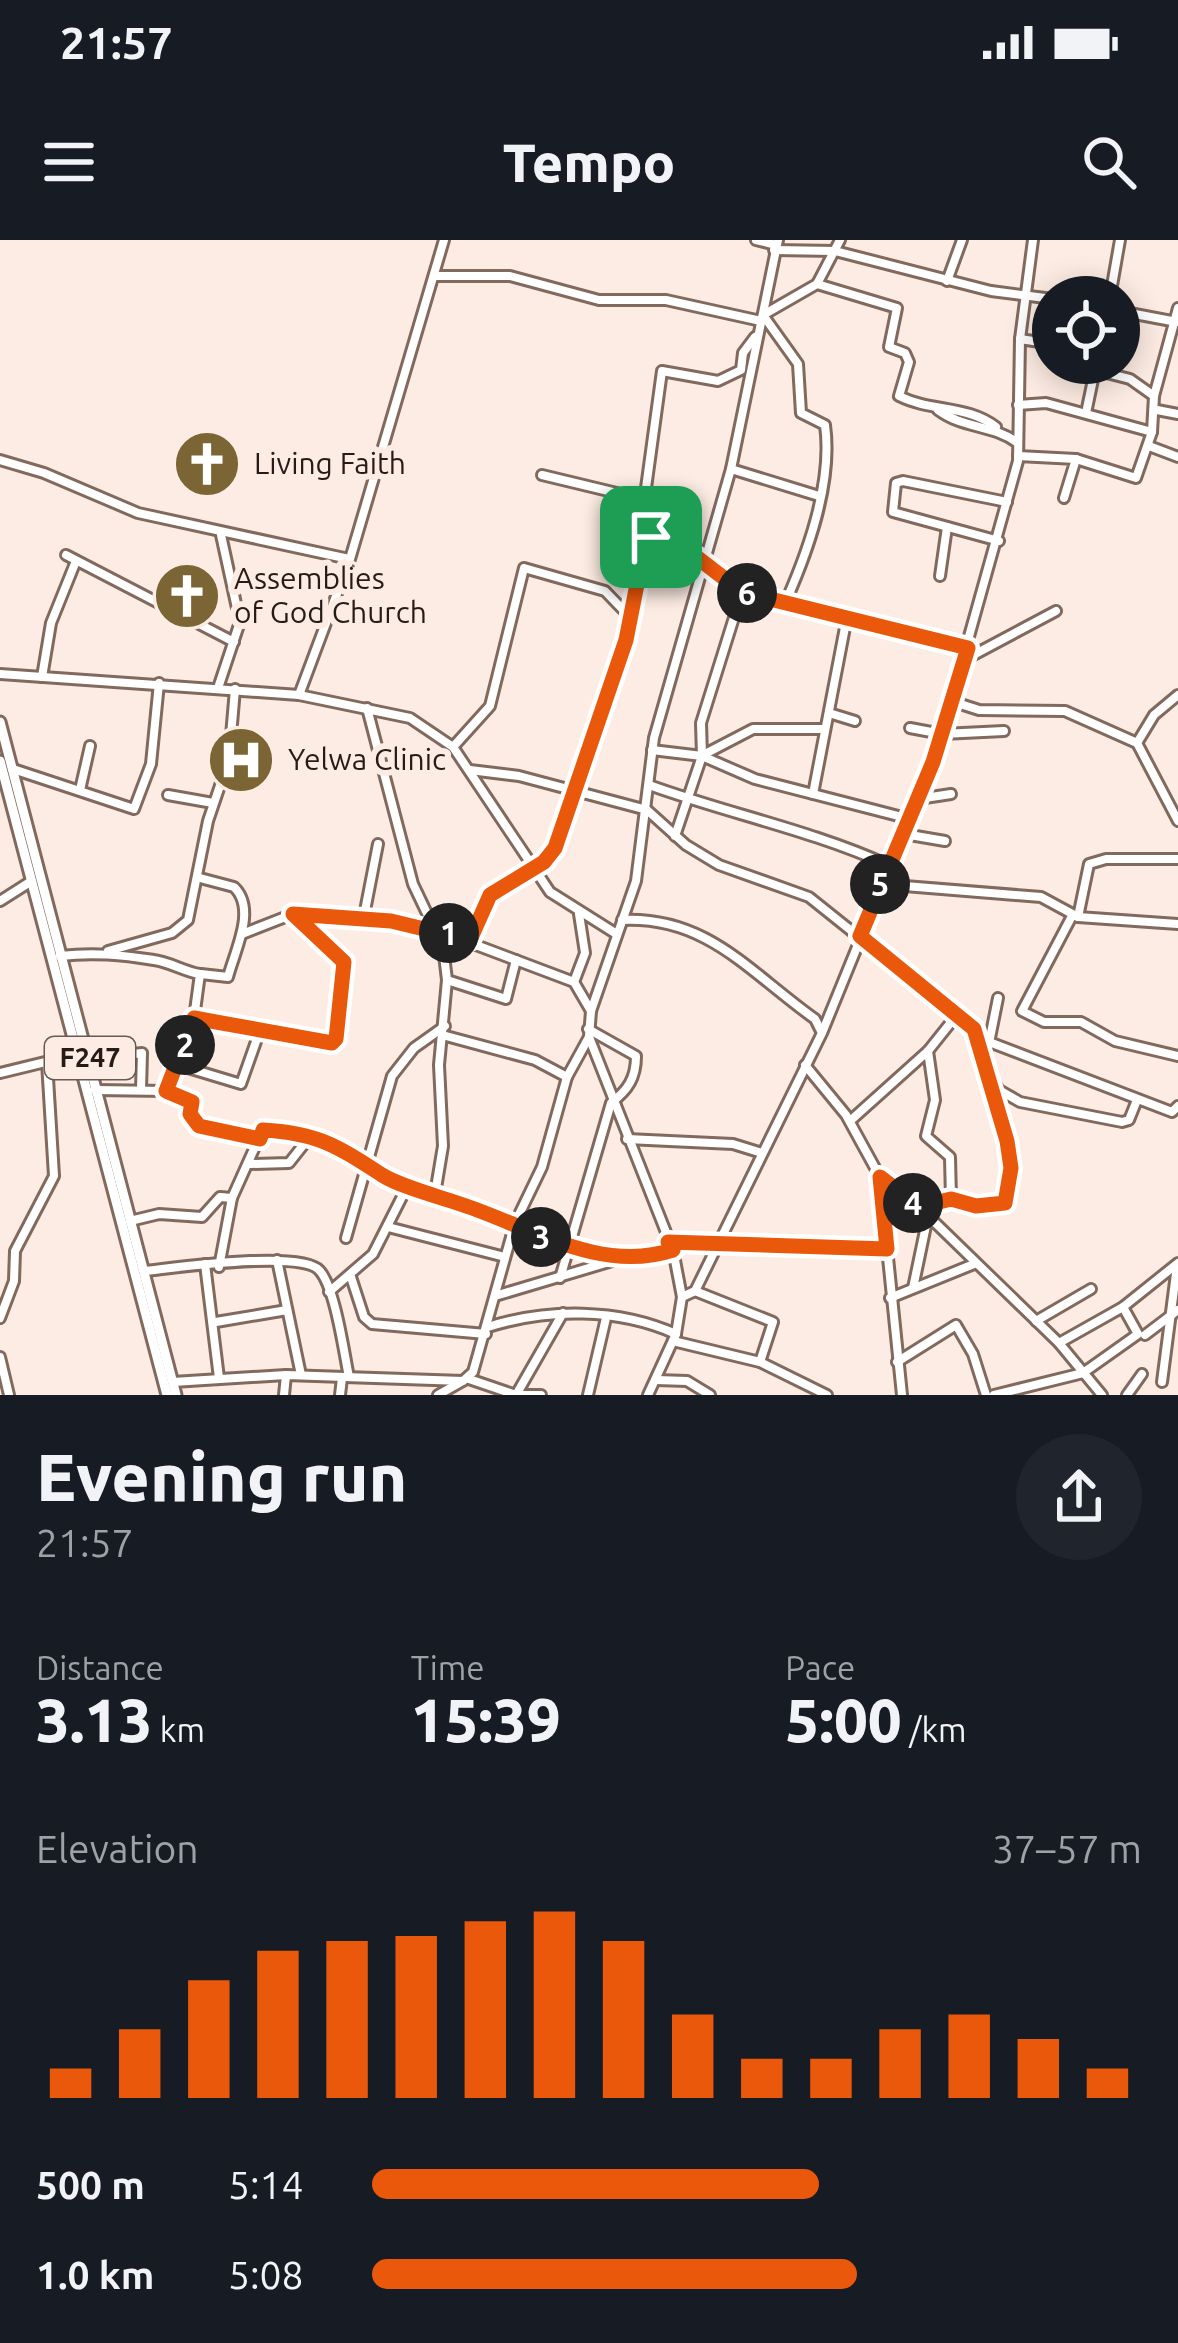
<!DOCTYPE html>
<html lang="en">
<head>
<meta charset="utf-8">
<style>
  :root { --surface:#171b24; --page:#20242c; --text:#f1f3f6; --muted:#9ea1a6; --accent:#ea580c }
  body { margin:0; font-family:Ubuntu,sans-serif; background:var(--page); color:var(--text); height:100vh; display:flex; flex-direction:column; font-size:45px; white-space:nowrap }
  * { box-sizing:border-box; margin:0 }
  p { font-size:39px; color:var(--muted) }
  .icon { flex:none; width:66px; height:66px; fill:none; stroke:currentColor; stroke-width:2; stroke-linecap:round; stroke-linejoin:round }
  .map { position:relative; height:1155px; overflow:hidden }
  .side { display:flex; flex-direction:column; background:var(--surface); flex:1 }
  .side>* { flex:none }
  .buttons { position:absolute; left:1032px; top:36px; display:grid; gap:24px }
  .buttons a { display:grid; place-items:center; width:108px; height:108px; border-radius:50%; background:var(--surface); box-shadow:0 6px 30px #0003; font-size:60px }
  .pin { position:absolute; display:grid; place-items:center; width:102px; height:102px; color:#fff; margin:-51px; border-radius:24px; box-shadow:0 6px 18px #0006 }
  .km { position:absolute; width:60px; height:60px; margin:-30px; border-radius:50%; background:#222; color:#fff; font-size:33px; line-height:60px; text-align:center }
  .round { display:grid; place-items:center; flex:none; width:126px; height:126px; border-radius:63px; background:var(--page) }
  .overview { display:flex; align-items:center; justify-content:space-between; height:204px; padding:0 36px }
  h1 { font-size:66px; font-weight:800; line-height:90px }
  .metrics { display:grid; grid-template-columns:repeat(3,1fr); gap:18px; height:204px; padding:12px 36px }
  .metrics div { display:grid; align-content:center }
  .metrics b { font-size:60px; font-weight:800 }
  .metrics small { font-size:33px; font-weight:400 }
  .metrics p { font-size:33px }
  .chart { height:336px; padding:24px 36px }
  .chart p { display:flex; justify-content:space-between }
  .chart svg { width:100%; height:216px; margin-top:12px; stroke:var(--accent); stroke-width:6 }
  ul { padding:0 36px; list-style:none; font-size:39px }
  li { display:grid; grid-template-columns:192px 144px 1fr; align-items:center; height:90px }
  li i { height:30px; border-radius:15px; background:var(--accent) }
  .status { display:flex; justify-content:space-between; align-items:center; height:84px; padding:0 60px; background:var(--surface); direction:ltr }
  .status svg { height:33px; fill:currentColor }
  header { display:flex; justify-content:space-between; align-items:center; height:156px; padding:0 36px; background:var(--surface); font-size:54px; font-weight:800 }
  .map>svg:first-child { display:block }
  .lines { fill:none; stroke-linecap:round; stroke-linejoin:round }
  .minor-casing { stroke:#81695d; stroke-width:14 }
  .major-casing { stroke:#81695d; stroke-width:15 }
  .minor { stroke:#fff; stroke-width:8 }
  .major { stroke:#fff; stroke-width:9 }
  .route-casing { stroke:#fff; stroke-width:24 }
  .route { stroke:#ea580c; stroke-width:15 }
  .labels { text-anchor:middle; stroke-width:12; stroke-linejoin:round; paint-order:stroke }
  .shield { fill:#fdece3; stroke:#665a54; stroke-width:3 }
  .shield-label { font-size:27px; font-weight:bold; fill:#261c17 }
  .poi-label { font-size:30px; fill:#261c17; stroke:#fdece3; text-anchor:start }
</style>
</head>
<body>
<div class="status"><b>21:57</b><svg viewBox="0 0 49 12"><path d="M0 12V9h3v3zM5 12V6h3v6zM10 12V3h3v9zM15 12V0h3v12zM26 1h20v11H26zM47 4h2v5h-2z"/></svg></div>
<header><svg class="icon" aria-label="menu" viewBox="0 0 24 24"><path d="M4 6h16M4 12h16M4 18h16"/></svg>Tempo<svg class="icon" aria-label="search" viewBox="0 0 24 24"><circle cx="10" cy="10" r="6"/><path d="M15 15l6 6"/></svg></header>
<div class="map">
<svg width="1178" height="1155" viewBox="0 0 1178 1155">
  <rect width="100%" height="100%" fill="#fdece3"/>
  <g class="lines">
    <g class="minor-casing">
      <g id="minor">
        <polyline points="756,0 776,5"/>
        <polyline points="774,10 835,11 991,51 1053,59"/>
        <polyline points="434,36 510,36 599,60 666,60 761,81"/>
        <polyline points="947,41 962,0"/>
        <path d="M817,44l80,24 -8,39 16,6 4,9 -10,34c32,16 69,9 97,31"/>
        <polyline points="1110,57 1120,0"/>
        <polyline points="1119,71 1177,82"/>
        <polyline points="1020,99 1053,104"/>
        <polyline points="1018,165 1046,163 1152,192 1154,156 1178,68"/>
        <path d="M938,170c25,19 54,14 80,33"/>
        <polyline points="1157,170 1178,174"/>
        <polyline points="1086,173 1095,130 1130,139 1154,156"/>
        <polyline points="1149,206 1178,217"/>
        <polyline points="1018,216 1076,219 1064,258"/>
        <polyline points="1076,219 1136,238 1152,192"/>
        <polyline points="0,220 44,233 138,273 349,319"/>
        <polyline points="731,229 819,256"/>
        <polyline points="542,235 650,261"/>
        <polyline points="652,293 653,268 646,248 662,131 718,141 741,130 743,113 755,97"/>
        <polyline points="999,301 893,272 896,243 903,241 1007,262"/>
        <polyline points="66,315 234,402"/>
        <polyline points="940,336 947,287"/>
        <path d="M786,361c23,-52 47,-119 39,-176l-24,-12 -3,-49 -35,-49 54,-31 23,-44"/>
        <polyline points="964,420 1056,371"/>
        <polyline points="0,434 299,455 410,478 453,507 550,652 615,693"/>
        <polyline points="42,437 51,383 76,321"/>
        <polyline points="218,448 240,382 221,295"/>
        <polyline points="299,455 350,319 444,0"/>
        <polyline points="951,461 979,470 1065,471 1137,503 1154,475 1178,455"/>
        <polyline points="367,468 413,644 443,707 447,740 439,825 443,906 435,954"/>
        <polyline points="829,473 855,481"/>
        <polyline points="910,488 942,494 1004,491"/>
        <polyline points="1137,503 1178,581"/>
        <polyline points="453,507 490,466 524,328 605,351 631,378"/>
        <polyline points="652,510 702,516 755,539 910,579"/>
        <polyline points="703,515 753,489 825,489"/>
        <polyline points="13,529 134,569 151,524 159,443"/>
        <polyline points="470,530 519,536 647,570 686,605 719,625 809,657 974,789 980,823 999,850 1020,862 1122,882 1129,880 1137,860"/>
        <path d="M649,545c80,29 162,45 239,80"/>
        <polyline points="80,550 90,506"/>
        <polyline points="813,554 847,377"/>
        <polyline points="168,555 213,563"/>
        <polyline points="918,559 951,554"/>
        <polyline points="904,594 945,601"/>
        <polyline points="675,596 702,516 701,483 742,352"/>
        <path d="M200,638l34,9c23,22 1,63 -6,90l-27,-3"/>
        <polyline points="880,644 1041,657 1078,677 1178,684"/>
        <polyline points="0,661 30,642"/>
        <polyline points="1072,676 1022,771 1044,782 1081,782 1115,801 1178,816"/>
        <polyline points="1078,677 1089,624 1106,619 1178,619"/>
        <path d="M622,680c85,-4 127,52 193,99l6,12"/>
        <polyline points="363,681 378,604"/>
        <polyline points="242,694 293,674 436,690 574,742 591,771"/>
        <polyline points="470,699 490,655 544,622 555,608 626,400 642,313 660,289 742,352 968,408"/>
        <polyline points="108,711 172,693 188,680 208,581 229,519 235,449"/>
        <path d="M60,716c34,-4 62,-1 94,4 16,2 31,12 46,14l-6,44 -28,73"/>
        <polyline points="447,740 506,759 516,720"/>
        <polyline points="574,742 585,713 579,674"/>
        <polyline points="194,778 331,803 336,799 344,722 294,675"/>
        <polyline points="446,796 535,820 567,837"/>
        <polyline points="589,797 673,1010 682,1057"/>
        <polyline points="976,797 1172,872 1178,866"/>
        <polyline points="990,798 998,758"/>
        <polyline points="928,811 935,860 926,896 950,917 951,959"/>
        <polyline points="90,819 142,813 141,850"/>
        <polyline points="178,825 241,844 259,793"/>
        <polyline points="805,825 846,875 880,937 921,969 1059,1103 1123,1067 1178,1023"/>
        <polyline points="0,833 78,814"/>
        <polyline points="95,850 166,851 192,862 190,874 199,886 260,899"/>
        <polyline points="850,881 928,811 956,776"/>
        <polyline points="627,899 733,904 762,913"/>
        <polyline points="251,924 289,923 312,894"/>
        <polyline points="880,939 902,1155"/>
        <path d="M921,967c36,-9 52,3 84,-4l5,-44 -17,-73"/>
        <polyline points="130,981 159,974 202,977 220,957 232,958"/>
        <polyline points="388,987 505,1017"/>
        <polyline points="346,998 392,836 414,808 445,786"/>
        <polyline points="668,1002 887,1009"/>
        <polyline points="277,1020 301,1135"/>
        <polyline points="205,1024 219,1138"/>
        <polyline points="219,1027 232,958 263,889 313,893 385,937 515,983 551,1003 629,1016"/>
        <path d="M144,1031c30,-3 156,-21 175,-1 16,16 25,83 30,107"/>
        <polyline points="351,1037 364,1077 372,1084 486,1094"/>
        <path d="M560,1038l51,-175c17,-13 25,-25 25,-47l-48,-27"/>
        <polyline points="913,1048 927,981"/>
        <polyline points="695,1051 773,1082 760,1122"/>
        <polyline points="329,1052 373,1014 409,943"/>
        <polyline points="495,1056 629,1016 673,1010"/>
        <polyline points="890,1058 974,1024"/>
        <polyline points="0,1078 14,1041 15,1011 54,936 47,822"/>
        <polyline points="1036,1081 1091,1049"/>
        <polyline points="216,1082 287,1070"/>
        <path d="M488,1087c60,-19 130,-19 188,7"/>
        <polyline points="1145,1095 1178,1070"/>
        <polyline points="673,1101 760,1122 827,1155"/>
        <polyline points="1059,1103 1102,1155"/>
        <polyline points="0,1117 9,1155"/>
        <polyline points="897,1122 956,1085 973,1114 986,1155"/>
        <polyline points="469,1139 516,1155 541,1155"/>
        <polyline points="656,1140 687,1141 710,1155"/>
        <polyline points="173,1142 286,1135 463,1141 473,1132 515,983 542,927 567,837 589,797 591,771 636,641 654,498 731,229 778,0"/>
        <polyline points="1162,1142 1177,1026"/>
        <polyline points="284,1155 286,1135"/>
        <polyline points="340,1155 342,1138"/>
        <polyline points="438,1155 461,1142"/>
        <polyline points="516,1155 563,1073"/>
        <polyline points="588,1155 606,1078"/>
        <polyline points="648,1155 676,1094 682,1057 695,1051 822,793 937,511 1018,221 1020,99 1033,0"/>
        <polyline points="994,1155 1083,1133 1138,1094 1123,1067"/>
        <polyline points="1127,1155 1142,1134"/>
      </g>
    </g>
    <g class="major-casing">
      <g id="major">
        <polyline points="0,482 176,1155"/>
        <polyline points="0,521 167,1155"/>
      </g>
    </g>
    <use href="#minor" class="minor"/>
    <use href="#major" class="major"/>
  </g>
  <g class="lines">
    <g class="route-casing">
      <path id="route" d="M660,289l82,63 226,56 -35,114 -73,174 114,93 33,112 4,27 -6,35 -29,3 -25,-7 -32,8 -39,-30 7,72 -219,-7 5,8c-71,23 -138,-20 -204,-43 -24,-9 -66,-19 -87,-32 -45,-29 -64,-42 -119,-45l-3,9 -61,-13 -9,-12 2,-12 -26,-11 28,-73 138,25 4,-4 8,-77 -51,-48 98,7 79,19 20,-45 54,-33 11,-14 71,-208 17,-86z"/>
    </g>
    <use href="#route" class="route"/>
  </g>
  <defs>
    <g id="church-disc" transform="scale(3.45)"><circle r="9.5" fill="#7c6535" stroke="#fdece3"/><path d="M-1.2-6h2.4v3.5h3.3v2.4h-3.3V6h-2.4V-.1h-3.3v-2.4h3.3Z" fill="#fff"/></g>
    <g id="hospital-disc" transform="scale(3.45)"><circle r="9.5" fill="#7c6535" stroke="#fdece3"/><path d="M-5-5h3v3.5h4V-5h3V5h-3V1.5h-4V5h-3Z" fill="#fff"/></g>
  </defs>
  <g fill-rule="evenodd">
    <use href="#church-disc" x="207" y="224"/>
    <use href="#church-disc" x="187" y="356"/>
    <use href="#hospital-disc" x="241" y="520"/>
  </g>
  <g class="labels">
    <rect class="shield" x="45" y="797" width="90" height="42" rx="9"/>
    <g class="shield-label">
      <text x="90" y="827">F247</text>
    </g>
    <g class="poi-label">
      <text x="254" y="234">Living Faith</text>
      <text x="234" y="349">Assemblies<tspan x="234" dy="34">of God Church</tspan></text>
      <text x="288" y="530">Yelwa Clinic</text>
    </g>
  </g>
</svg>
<div class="buttons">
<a><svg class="icon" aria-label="locate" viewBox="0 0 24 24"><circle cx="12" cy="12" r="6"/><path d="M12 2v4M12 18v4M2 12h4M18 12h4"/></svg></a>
</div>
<div class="pin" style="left:651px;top:297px;background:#1e9e55"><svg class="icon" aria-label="arrive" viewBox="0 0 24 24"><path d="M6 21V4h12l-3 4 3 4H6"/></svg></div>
<b class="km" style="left:449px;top:693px">1</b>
<b class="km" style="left:185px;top:805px">2</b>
<b class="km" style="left:541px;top:997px">3</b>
<b class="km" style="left:913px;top:963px">4</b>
<b class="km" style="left:880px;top:644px">5</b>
<b class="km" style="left:747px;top:353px">6</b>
</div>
<section class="side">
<div class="overview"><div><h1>Evening run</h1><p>21:57</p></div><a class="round"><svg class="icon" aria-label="share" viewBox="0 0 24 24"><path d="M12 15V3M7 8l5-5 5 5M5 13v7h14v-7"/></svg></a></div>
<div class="metrics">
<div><p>Distance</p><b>3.13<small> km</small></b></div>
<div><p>Time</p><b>15:39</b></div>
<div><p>Pace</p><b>5:00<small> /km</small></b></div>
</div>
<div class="chart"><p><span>Elevation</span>37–57 m</p>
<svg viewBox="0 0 160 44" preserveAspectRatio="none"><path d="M5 44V38M15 44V30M25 44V20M35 44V14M45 44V12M55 44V11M65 44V8M75 44V6M85 44V12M95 44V27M105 44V36M115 44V36M125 44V30M135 44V27M145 44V32M155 44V38"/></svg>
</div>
<ul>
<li><b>500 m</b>5:14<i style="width:58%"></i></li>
<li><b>1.0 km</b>5:08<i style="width:63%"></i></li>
</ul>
</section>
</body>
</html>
